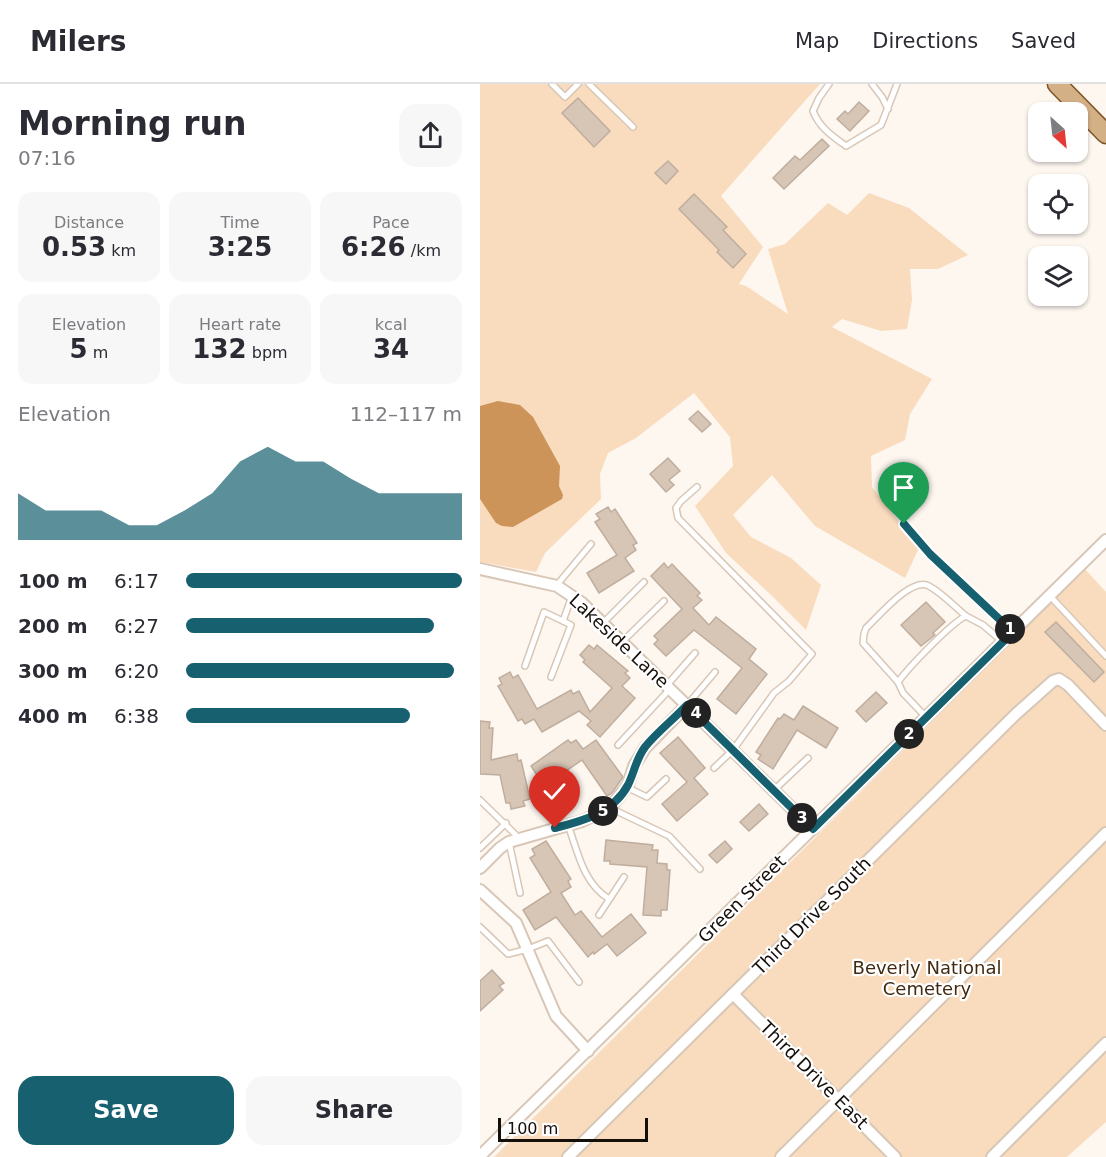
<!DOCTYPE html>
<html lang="en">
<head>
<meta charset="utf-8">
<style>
  :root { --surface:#fff; --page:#f7f7f7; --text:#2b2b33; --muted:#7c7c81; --line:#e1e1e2; --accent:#17606f }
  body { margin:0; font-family:"DejaVu Sans",sans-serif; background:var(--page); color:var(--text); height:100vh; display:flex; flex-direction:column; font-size:22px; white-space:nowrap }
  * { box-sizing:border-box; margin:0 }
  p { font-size:20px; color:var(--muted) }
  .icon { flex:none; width:33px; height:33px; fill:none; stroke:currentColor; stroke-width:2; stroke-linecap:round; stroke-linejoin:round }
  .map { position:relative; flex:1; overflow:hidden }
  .side { display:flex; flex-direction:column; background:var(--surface); width:480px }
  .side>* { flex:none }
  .needle { width:39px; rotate:153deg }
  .controls { position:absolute; left:548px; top:18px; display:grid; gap:12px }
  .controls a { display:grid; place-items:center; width:60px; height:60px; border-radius:12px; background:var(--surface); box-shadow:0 2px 4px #0004; font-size:30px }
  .scale { position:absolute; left:18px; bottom:15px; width:150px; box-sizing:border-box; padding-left:6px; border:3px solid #150f0a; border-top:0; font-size:16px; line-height:21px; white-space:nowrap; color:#150f0a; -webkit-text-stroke:4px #fff; paint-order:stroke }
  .pin { position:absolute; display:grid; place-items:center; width:51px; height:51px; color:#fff; margin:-62px -26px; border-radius:50% 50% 50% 0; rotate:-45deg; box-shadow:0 0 6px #0007 }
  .pin .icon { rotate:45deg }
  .km { position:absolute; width:30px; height:30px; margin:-15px; border-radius:50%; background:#222; color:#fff; font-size:16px; line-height:30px; text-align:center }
  .round { display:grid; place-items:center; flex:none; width:63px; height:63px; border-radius:18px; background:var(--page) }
  .head { display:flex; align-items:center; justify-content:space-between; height:102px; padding:0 18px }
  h1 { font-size:33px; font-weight:600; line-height:45px }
  .metrics { display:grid; grid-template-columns:repeat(3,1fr); gap:9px; height:102px; padding:6px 18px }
  .metrics div { display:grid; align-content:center; border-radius:15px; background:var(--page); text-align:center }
  .metrics b { font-size:26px; font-weight:600 }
  .metrics small { font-size:16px; font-weight:400 }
  .metrics p { font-size:16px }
  .chart { height:168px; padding:12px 18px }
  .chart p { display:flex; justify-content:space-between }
  .chart svg { width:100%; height:108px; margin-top:6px; fill:var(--accent); opacity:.7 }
  .button { display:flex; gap:12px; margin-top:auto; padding:12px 18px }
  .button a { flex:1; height:69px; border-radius:18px; background:var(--accent); color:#fff; font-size:24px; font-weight:600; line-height:69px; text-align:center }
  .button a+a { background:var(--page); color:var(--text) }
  ul { padding:0 18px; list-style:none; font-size:20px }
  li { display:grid; grid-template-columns:96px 72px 1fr; align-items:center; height:45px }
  li i { height:15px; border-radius:8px; background:var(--accent) }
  header { display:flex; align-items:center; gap:36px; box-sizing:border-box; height:84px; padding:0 30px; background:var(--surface); border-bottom:2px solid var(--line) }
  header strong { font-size:28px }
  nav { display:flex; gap:33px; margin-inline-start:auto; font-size:21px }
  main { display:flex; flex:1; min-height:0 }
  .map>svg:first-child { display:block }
  .green { fill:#f9dbbe }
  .water { fill:#cd945a }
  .building { fill:#d7c5b5; stroke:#bfae9e; stroke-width:1.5 }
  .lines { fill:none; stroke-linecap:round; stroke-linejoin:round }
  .service-casing { stroke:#d8c7b6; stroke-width:8 }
  .minor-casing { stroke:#d8c7b6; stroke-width:14 }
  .primary-casing { stroke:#7e5527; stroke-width:21 }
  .service { stroke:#fff; stroke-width:5 }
  .minor { stroke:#fff; stroke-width:10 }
  .primary { stroke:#d4b087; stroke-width:18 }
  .route-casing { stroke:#fff; stroke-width:12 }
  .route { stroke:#17606f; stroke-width:8 }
  .labels { text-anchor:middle; stroke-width:4.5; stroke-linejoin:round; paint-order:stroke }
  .street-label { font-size:18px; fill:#150f0a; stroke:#fff }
  .park-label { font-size:18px; fill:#422a10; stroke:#fff }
</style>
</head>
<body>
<header>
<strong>Milers</strong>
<nav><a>Map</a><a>Directions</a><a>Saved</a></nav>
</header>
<main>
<section class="side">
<div class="head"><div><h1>Morning run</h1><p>07:16</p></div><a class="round"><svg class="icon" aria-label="share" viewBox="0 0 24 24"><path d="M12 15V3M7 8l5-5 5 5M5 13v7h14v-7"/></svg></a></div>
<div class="metrics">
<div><p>Distance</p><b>0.53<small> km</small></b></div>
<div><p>Time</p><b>3:25</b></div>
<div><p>Pace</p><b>6:26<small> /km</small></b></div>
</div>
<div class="metrics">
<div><p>Elevation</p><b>5<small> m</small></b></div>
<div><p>Heart rate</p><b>132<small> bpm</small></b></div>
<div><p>kcal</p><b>34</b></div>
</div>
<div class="chart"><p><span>Elevation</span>112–117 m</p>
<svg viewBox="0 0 160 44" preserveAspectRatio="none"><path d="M0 44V25L10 32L20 32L30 32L40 38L50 38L60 32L70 25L80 12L90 6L100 12L110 12L120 19L130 25L140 25L150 25L160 25V44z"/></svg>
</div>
<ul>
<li><b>100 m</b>6:17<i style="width:100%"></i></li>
<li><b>200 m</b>6:27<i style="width:90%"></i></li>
<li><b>300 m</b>6:20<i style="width:97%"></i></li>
<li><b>400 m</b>6:38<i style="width:81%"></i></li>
</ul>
<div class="button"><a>Save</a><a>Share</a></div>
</section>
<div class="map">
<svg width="626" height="1073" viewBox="0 0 626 1073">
  <rect width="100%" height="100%" fill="#fef7f0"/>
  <g class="green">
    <polygon points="0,0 340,0 241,112 283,163 259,200 266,202 308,230 288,165 305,160 348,119 367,131 389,109 429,124 488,171 458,185 430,185 432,216 427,245 401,247 362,235 352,243 452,295 430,330 425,356 391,372 392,403 439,464 425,494 335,442 292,391 253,431 271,453 311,474 341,501 326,546 290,510 246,469 215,422 253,382 250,353 214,309 156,354 128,369 120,390 121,415 65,469 56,488 0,478"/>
    <polygon points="605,485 626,508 626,1038 587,1073 14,1073"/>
  </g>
  <polygon class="water" points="18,317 40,321 53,333 80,382 79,402 83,411 82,415 33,443 22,442 16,439 0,415 0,322"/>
  <g class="building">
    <polygon points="98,14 130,47 114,63 82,29"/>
    <polygon points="379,18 389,27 370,47 357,35 365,27 368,30"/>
    <polygon points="342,55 349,62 304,105 293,94 315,72 320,76"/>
    <polygon points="188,77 198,87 186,100 175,89"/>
    <polygon points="214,110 247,143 243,146 266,170 253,184 237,168 239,166 199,125"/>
    <polygon points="218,327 231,340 222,348 209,335"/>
    <polygon points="188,374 200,387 189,396 194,401 186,408 170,390"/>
    <polygon points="128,423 131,428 135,425 157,459 153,461 156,466 145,474 154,487 119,509 107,489 137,471 115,438 120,435 116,430"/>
    <polygon points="184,479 188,484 192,480 220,509 217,512 222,516 213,524 229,541 236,533 276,565 269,575 287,590 256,630 237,615 262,584 214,546 186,572 174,560 178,556 174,552 202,525 171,492"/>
    <polygon points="446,518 465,538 453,549 455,551 441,562 421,541"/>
    <polygon points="576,538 624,588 614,598 565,548"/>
    <polygon points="109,561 114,565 117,561 148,587 145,589 150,594 142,602 155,614 120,653 107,641 111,637 99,627 62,648 54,635 45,640 42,635 38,637 18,602 22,600 19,594 30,588 33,594 38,591 57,625 91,606 93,610 99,607 110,628 132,604 103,578 105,576 100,571"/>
    <polygon points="396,608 407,619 386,638 376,627"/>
    <polygon points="323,622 358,644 346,664 317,646 293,685 278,675 281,671 276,668 298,634 300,635 304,630 314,636"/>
    <polygon points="0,637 10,638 9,644 13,644 11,676 37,670 38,677 41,676 50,715 43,717 45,722 31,725 30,719 26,719 20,691 0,690"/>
    <polygon points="198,653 225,684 214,694 228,710 197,737 182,720 207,698 180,669"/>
    <polygon points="88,656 91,659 96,656 103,665 116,656 143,693 132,709 127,712 102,676 64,702 51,682"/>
    <polygon points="279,720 288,730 269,747 260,738"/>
    <polygon points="126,756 173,761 172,766 178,766 177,779 187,780 187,786 190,786 187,826 181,826 181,832 163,831 167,783 130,780 130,777 124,777"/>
    <polygon points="66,757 91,795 88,797 91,803 81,809 95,831 101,827 122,853 151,830 166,849 137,872 127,860 114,870 113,868 108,873 76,833 55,846 43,826 71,808 50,774 55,771 52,765"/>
    <polygon points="245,757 252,765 237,779 229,771"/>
    <polygon points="12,886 24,899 19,902 23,906 0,927 0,897"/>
  </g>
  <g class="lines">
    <g class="service-casing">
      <g id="service">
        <polyline points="72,0 85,13 98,0"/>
        <polyline points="109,0 153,43"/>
        <path d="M349,0l-10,14 -6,13c6,16 19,25 33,35l35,-21 16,-41"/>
        <polyline points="392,0 402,13 408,25"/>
        <polyline points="217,403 201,417 196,424 198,434 332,570 309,597 294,609 253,666 234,684"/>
        <polyline points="424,440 450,470 533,548"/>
        <polyline points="76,502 111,460"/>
        <polyline points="570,512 626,572"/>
        <polyline points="123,539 164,498"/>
        <polyline points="142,558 184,517"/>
        <polyline points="45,582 64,528 83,537"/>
        <polyline points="71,593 91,541 83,537 92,512"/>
        <path d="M418,598c11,-15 53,-59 68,-66l17,9 20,17"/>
        <polyline points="187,601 215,569"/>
        <polyline points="207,621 235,588"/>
        <path d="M446,633l-23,-24 -5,-11 -35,-39 1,-9 2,-6c13,-12 46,-52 63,-42 13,7 25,20 37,30"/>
        <polyline points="138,661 190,605"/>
        <polyline points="146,703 167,713 186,695"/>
        <polyline points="294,706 328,674"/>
        <polyline points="0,716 39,754"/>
        <polyline points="130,724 189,752 220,785"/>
        <path d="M88,741c10,27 15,58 41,74"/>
        <polyline points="29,758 40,809"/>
        <polyline points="0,764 26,739"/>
        <polyline points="119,831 144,793"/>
        <polyline points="0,843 28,870 48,865 68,857 99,898"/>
      </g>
    </g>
    <g class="minor-casing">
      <g id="minor">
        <polyline points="0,485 77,502 102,519 333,745"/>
        <polyline points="0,784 20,764 29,758 102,737 130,724 148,701 154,682 165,664 207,621"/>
        <polyline points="0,806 36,839 76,932 108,967"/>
        <polyline points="253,910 415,1073"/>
        <polyline points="0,1072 626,456"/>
        <polyline points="88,1073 536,630 573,597 579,595 588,601 626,641"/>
        <polyline points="301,1073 626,749"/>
        <polyline points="512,1073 626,959"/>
      </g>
    </g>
    <g class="primary-casing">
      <polyline id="primary" points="577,0 626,50"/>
    </g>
    <use href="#service" class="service"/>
    <use href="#minor" class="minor"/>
    <use href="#primary" class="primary"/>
  </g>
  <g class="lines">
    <g class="route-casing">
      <path id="route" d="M75,744c28,-7 58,-15 73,-43 6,-12 8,-26 17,-38 12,-15 29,-28 42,-42l126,124 200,-197 -83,-78 -26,-30"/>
    </g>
    <use href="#route" class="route"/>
  </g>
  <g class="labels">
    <g class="street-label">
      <text transform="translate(139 557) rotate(43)" y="6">Lakeside Lane</text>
      <text transform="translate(262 815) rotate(-45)" y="6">Green Street</text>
      <text transform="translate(332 832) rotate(-45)" y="6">Third Drive South</text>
      <text transform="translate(334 991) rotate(45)" y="6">Third Drive East</text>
    </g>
    <g class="park-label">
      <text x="447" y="890">Beverly National<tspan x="447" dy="21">Cemetery</tspan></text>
    </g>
  </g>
</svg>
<div class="controls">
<a><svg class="needle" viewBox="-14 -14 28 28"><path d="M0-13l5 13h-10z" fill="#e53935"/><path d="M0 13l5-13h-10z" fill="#7c7c81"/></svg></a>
<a><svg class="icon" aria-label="locate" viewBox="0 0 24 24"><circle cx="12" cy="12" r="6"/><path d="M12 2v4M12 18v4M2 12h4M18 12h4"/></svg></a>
<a><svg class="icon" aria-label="layers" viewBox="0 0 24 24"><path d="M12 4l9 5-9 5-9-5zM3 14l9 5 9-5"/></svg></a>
</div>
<div class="scale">100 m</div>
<div class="pin" style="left:424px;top:440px;background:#1e9e55"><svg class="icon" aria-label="arrive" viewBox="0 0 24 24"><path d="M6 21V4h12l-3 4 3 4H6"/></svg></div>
<div class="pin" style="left:75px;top:744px;background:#d93025"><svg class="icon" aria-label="check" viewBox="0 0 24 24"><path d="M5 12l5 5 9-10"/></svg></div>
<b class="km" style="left:530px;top:545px">1</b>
<b class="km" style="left:429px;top:650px">2</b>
<b class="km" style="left:322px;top:734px">3</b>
<b class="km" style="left:216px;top:629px">4</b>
<b class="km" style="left:123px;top:727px">5</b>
</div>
</main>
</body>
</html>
